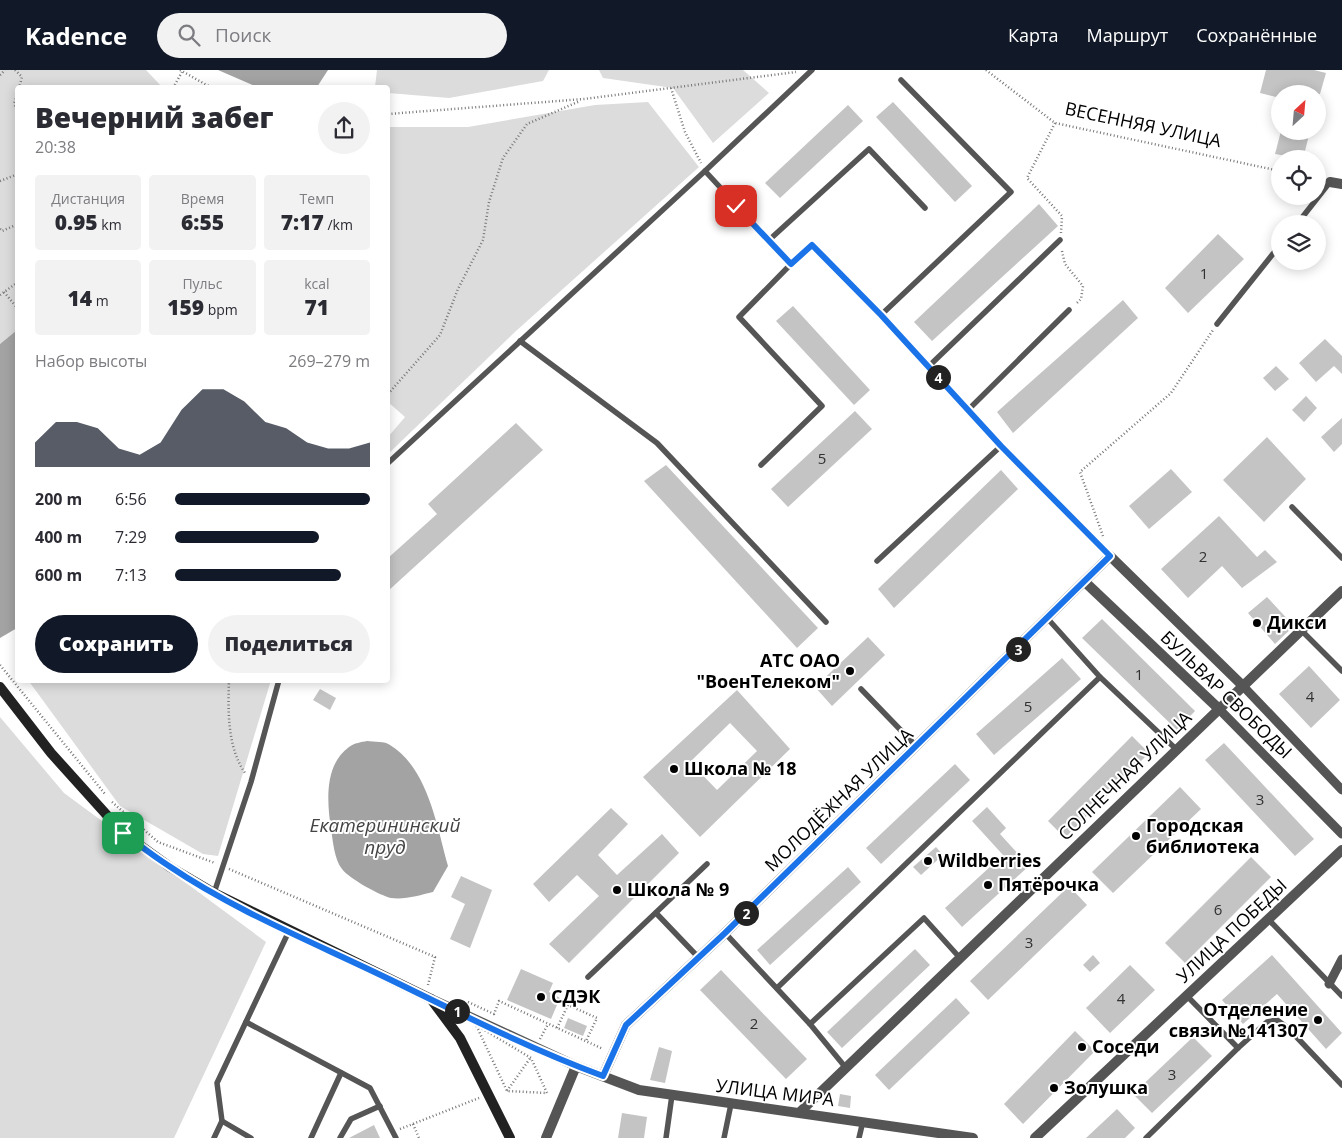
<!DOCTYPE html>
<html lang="ru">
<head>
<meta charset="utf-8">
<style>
  :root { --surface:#fff; --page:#f2f2f3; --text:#2b2b33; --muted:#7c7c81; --accent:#111827 }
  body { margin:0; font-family:"Open Sans",sans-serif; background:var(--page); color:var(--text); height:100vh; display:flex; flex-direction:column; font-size:19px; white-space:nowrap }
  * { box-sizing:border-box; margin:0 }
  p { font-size:16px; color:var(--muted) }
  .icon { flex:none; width:28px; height:28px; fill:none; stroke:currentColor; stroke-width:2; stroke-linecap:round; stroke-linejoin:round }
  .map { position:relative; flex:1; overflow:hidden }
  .sheet { position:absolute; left:15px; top:15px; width:375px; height:598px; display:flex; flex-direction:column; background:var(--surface); border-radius:5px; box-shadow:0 2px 12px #0003 }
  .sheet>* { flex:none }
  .needle { width:32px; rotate:26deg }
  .buttons { position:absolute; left:1271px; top:15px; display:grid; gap:10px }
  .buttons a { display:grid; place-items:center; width:55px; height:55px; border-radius:50%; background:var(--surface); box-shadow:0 2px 12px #0003; font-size:25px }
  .pin { position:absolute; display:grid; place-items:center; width:42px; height:42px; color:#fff; margin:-21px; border-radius:10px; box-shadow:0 2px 8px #0006 }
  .km { position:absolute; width:25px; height:25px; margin:-12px; border-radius:50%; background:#222; color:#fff; font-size:14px; line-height:25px; text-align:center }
  .round { display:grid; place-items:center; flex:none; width:52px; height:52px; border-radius:26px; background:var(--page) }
  .head { display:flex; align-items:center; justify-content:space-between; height:85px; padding:0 20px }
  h1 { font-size:28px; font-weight:800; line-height:38px }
  .stats { display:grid; grid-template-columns:repeat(3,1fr); gap:8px; height:85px; padding:5px 20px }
  .stats div { display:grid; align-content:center; border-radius:5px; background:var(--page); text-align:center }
  .stats b { font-size:21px; font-weight:800 }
  .stats small { font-size:14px; font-weight:400 }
  .stats p { font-size:14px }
  .chart { height:140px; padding:10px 20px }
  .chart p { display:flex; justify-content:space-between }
  .chart svg { width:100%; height:90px; margin-top:5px; fill:var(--accent); opacity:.7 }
  .button { display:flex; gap:10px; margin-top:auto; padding:10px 20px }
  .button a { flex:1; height:58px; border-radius:30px; background:var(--accent); color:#fff; font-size:20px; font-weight:800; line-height:58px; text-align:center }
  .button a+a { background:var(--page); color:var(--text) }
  ul { padding:0 20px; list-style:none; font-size:16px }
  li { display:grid; grid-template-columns:80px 60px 1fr; align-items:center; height:38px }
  li i { height:12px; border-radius:6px; background:var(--accent) }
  header { display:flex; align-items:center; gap:30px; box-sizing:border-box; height:70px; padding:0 25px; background:var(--accent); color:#fff }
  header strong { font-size:24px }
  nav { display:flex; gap:28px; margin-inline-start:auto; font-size:18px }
  .search { width:350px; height:45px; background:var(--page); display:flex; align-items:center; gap:12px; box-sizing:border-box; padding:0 18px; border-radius:28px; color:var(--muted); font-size:19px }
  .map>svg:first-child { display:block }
  .green { fill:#dcdcdc }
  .water { fill:#a3a3a3 }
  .building { fill:#c4c4c4; fill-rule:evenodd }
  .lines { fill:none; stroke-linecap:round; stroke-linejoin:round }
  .path { stroke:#777; stroke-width:2.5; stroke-dasharray:1 2.5; stroke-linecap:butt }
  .service { stroke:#555; stroke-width:5.5 }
  .pedestrian { stroke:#555; stroke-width:9 }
  .minor { stroke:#555; stroke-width:10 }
  .tertiary { stroke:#555; stroke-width:10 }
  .secondary { stroke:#222; stroke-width:10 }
  .route-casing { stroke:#fff; stroke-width:10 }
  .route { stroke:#1a73e8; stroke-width:6 }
  .poi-dot { fill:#000; stroke:#fff; stroke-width:2 }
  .labels { text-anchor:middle; stroke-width:4; stroke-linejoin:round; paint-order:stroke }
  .number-label { font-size:15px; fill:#313131 }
  .street-label { font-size:18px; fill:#000; stroke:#fff }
  .poi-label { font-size:18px; font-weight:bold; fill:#000; stroke:#fff; text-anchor:start }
  .water-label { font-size:19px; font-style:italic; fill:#444; stroke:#fff }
</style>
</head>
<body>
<header>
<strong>Kadence</strong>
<div class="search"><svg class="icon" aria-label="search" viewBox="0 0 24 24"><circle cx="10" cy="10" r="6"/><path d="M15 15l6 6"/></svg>Поиск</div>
<nav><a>Карта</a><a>Маршрут</a><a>Сохранённые</a></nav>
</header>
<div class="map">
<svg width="1342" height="1068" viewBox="0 0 1342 1068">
  <rect width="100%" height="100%" fill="#fff"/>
  <g class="green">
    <polygon points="0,0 146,0 162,17 18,18 17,260 0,274"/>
    <polygon points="377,0 549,0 543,11 449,28 388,23 388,18 375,17"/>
    <polygon points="599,0 743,0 769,23 713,73 673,18 603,8"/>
    <polygon points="648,32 699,97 516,261 388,384 388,367 405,347 388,332 388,57 468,57 595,35"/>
    <polygon points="28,610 271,610 218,786 203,784 120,736"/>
    <polygon points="0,647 64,723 266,872 174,1068 0,1068"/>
  </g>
  <g class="water">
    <polygon points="218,0 328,0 317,17 257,17"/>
    <polygon points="17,260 17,558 0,568 0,274"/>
    <path d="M367,671c7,1 18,0 23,4 38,23 47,82 58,121l-15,26c-13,3 -28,8 -42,6 -10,-2 -43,-20 -49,-29 -8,-10 -9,-28 -11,-40 -4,-27 -7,-64 18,-82 5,-4 13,-5 18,-6z"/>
  </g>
  <g class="building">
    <polygon points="1266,0 1314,0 1326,3 1320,24 1280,24 1280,28 1260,23"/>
    <polygon points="893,32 972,116 955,132 876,47"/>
    <polygon points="848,35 863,51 780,128 765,113"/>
    <polygon points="1281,61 1310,61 1303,89 1275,84"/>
    <polygon points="1039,134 1058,156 932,271 914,252"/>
    <polygon points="1218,164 1244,189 1188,243 1165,218"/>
    <polygon points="1123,230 1138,248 1013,363 997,342"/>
    <polygon points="793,236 870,320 854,335 776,251"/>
    <polygon points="1325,269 1342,286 1342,304 1334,296 1316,312 1299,293"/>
    <polygon points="1276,296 1289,309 1275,321 1263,308"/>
    <polygon points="1306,326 1317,338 1304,352 1292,340"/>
    <polygon points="855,341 872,359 788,437 771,419"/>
    <polygon points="1342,348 1342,374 1334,382 1321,367"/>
    <polygon points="516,353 543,380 388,521 388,488 437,444 428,434"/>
    <polygon points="1267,367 1306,409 1264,452 1223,410"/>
    <polygon points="666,395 818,558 797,578 644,411"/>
    <polygon points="1171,399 1192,422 1149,459 1129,436"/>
    <polygon points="1001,400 1018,419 894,538 878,519"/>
    <polygon points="1219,446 1257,487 1265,480 1277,492 1242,518 1222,496 1188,528 1161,499"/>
    <polygon points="1267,527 1294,556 1275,574 1248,543"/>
    <polygon points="1102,549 1195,641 1177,660 1082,568"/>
    <polygon points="868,567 885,585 832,636 815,617"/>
    <polygon points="1062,588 1081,609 994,685 976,664"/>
    <polygon points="1309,596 1340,630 1311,658 1279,624"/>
    <polygon points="320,619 336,628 330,640 313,630"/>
    <path d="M737,620l53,59 -90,88 -57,-60zM730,653l27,28 -40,39 -27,-28z"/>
    <polygon points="1132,666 1149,683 1065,768 1048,751"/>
    <polygon points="1224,673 1314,769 1295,786 1205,690"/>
    <polygon points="955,694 970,710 881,794 866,778"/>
    <polygon points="1180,717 1201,739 1113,823 1092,802"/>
    <polygon points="987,737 1006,758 1000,764 1029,796 962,857 945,838 1003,785 972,751"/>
    <polygon points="611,738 628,754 598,785 617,805 662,764 679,783 569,893 549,874 599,826 577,805 549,832 533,814"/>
    <polygon points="936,777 943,785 921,805 913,797"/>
    <polygon points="1251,787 1271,807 1185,893 1165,873"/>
    <polygon points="848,797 861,812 770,895 757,880"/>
    <polygon points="461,806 492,820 470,878 450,869 465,834 451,827"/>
    <polygon points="1069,816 1087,835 988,930 970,911"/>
    <polygon points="915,879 930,895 842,978 827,962"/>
    <polygon points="1093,885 1100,893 1090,902 1083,895"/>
    <polygon points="1272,885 1342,963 1326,979 1277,924 1243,954 1222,930"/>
    <polygon points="1130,895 1155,920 1110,963 1086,938"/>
    <polygon points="521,899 553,913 549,922 560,928 551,949 507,930"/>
    <polygon points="721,900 807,989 786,1009 700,920"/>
    <polygon points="956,928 970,943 889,1020 875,1005"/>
    <polygon points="568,948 587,956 583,966 564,958"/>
    <polygon points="1075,961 1095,981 1023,1054 1004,1034"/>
    <polygon points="1193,967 1212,986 1152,1043 1133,1024"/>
    <polygon points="659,977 672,981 665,1013 650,1010"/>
    <polygon points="840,1024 851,1026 850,1038 838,1036"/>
    <polygon points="1117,1039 1135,1058 1125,1068 1086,1068"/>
    <polygon points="622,1043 647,1047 644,1068 618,1068"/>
    <polygon points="374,1055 380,1068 349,1068"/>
  </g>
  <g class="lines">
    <g class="path">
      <polyline points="15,0 22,7 19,18"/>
      <polyline points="180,0 212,18"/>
      <polyline points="986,0 1055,53 1280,101"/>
      <polyline points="0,5 5,0"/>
      <polyline points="173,18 182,2"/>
      <polyline points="671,18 685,62 701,93"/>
      <polyline points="18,22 14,34 18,40"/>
      <polyline points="388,44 584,29 796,2"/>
      <polyline points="1055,53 1027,108 1062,146 1061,163"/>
      <polyline points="0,111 18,104"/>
      <polyline points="0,159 2,161 18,154"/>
      <polyline points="1062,181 1065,194 1083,216 1081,229 1076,234"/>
      <polyline points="4,222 18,239"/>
      <polyline points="0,225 18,212"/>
      <polyline points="388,324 440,265 458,219 483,170 489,132 503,88 527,54 580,31"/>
      <polyline points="1103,466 1080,402 1171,323 1213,260"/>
      <polyline points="0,595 105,724"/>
      <path d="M229,610c-1,30 -2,67 16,93"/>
      <polyline points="112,732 158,772 215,793"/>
      <polyline points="229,799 435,887 428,915"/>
      <polyline points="468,932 494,944 499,931 603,979"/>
      <polygon points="476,955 531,988 547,1023 507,1021"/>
      <polyline points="557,958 568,935 597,948 586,971"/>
      <polyline points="540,969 548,954"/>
      <polyline points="507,1021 531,987"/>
      <polyline points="413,1054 419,1068"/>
      <polyline points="400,1059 479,1028"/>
    </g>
    <g class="service">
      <polyline points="705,101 812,0"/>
      <polyline points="1297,154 1330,112"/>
      <polyline points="768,171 869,79 925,138"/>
      <polyline points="881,245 1011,122 901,10"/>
      <polyline points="1217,254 1280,175"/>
      <polyline points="520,271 657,373 826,552"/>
      <polyline points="928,297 1060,170"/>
      <polyline points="968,340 1069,240"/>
      <polyline points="388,393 705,101 791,194 812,175 881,245 1001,376"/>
      <polyline points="761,395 822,336 739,247 791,194"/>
      <polyline points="1292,437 1342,488"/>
      <polyline points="877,491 1001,376 1110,486"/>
      <polyline points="1301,560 1342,601"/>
      <polyline points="1100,607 1176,679"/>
      <polyline points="861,619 917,677"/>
      <polyline points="214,823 251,712 279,610"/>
      <polyline points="656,843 699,888"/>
      <polyline points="1268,849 1342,926"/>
      <polyline points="725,863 810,954 846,998"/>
      <polyline points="588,907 707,794"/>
      <polyline points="777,918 1100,607 1048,549"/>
      <polyline points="1187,926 1238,978 1267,952 1277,950 1288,958 1342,1015"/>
      <polyline points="246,952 370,1018 396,1068"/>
      <polyline points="810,954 924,848 960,888"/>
      <polyline points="222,1051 251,1068"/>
      <polyline points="214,1068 222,1051 217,1013 289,861"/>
      <polyline points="311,1068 341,1003"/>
      <polyline points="340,1068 351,1049 380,1036"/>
      <polyline points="666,1068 672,1025"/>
      <polyline points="724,1068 731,1034"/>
      <polyline points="859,1068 863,1051"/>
      <polyline points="1146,1068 1238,978"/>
    </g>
    <g class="pedestrian">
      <polyline points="1243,616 1342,720"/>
      <polyline points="1218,638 1342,764"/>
      <polyline points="1329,914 1342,889"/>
    </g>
    <g class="minor">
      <polyline points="1330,112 1342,114"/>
      <polyline points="1085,512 1218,638"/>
      <polyline points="603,1006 626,955 725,863 1110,486 1243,616"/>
      <polyline points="801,1041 1342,521"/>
      <polyline points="1035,1068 1342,780"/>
    </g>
    <g class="tertiary">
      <polyline points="431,929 576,996 639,1020 973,1068"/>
      <polyline points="546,1068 576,996"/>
    </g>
    <polyline class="secondary" points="0,617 51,683 123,763 170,797 214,823 431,929 460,968 510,1068"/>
  </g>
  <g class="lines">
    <g class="route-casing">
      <path id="route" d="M123,763c15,11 30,23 46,33 68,46 146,77 220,113 70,34 141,70 214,97l23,-51 99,-92 385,-377 -109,-110 -120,-131 -69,-70 -21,19 -55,-58"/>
    </g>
    <use href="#route" class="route"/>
  </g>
  <g class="poi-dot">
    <circle cx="1257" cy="553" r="5"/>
    <circle cx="850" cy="601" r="5"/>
    <circle cx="674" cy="699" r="5"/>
    <circle cx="1136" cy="766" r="5"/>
    <circle cx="928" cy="791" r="5"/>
    <circle cx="988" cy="815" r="5"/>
    <circle cx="617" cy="820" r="5"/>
    <circle cx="541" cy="927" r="5"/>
    <circle cx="1318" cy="950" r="5"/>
    <circle cx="1082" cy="977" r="5"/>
    <circle cx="1054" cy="1018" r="5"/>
  </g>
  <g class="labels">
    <g class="number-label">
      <text x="1204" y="209">1</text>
      <text x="822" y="394">5</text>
      <text x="1203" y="492">2</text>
      <text x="1139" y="610">1</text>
      <text x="1310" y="632">4</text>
      <text x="1028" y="642">5</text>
      <text x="1260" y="735">3</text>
      <text x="1218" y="845">6</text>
      <text x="1029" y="878">3</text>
      <text x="1121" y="934">4</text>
      <text x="754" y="959">2</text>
      <text x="1172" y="1010">3</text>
    </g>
    <g class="street-label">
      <text transform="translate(1143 55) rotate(12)" y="6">ВЕСЕННЯЯ УЛИЦА</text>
      <text transform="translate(1226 625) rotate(44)" y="6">БУЛЬВАР СВОБОДЫ</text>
      <text transform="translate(1125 706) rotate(-44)" y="6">СОЛНЕЧНАЯ УЛИЦА</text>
      <text transform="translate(839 730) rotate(-44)" y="6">МОЛОДЁЖНАЯ УЛИЦА</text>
      <text transform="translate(1232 861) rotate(-43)" y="6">УЛИЦА ПОБЕДЫ</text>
      <text transform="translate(775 1023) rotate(7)" y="6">УЛИЦА МИРА</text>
    </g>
    <g class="poi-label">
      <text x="1267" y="559">Дикси</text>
      <text x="840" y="597" text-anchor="end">АТС ОАО<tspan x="840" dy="21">"ВоенТелеком"</tspan></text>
      <text x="684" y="705">Школа № 18</text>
      <text x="1146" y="762">Городская<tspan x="1146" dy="21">библиотека</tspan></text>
      <text x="938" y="797">Wildberries</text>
      <text x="998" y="821">Пятёрочка</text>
      <text x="627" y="826">Школа № 9</text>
      <text x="551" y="933">СДЭК</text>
      <text x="1308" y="946" text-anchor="end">Отделение<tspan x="1308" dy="21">связи №141307</tspan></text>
      <text x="1092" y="983">Соседи</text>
      <text x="1064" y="1024">Золушка</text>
    </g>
    <g class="water-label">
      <text x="385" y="762">Екатерининский<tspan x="385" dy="22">пруд</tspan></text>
    </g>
  </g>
</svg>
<div class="buttons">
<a><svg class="needle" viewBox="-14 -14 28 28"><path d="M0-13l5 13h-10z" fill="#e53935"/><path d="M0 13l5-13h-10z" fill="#7c7c81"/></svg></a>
<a><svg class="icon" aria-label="locate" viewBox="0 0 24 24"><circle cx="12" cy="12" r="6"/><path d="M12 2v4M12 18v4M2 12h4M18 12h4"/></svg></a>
<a><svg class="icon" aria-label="layers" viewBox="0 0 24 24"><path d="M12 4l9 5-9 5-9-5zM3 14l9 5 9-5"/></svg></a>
</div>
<div class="pin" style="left:123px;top:763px;background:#1e9e55"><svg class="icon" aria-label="arrive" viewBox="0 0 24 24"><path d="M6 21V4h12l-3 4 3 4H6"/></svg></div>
<div class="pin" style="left:736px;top:136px;background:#d93025"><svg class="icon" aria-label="check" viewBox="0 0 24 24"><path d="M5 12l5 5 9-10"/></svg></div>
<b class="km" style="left:457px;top:941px">1</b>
<b class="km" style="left:746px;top:843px">2</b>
<b class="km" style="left:1018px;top:579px">3</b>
<b class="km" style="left:938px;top:307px">4</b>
<section class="sheet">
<div class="head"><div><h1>Вечерний забег</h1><p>20:38</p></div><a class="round"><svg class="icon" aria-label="share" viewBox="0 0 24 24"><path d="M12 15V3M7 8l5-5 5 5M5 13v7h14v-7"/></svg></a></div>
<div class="stats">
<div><p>Дистанция</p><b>0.95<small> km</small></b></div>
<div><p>Время</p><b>6:55</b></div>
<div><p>Темп</p><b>7:17<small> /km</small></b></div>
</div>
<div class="stats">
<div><b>14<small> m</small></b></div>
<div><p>Пульс</p><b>159<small> bpm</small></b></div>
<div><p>kcal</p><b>71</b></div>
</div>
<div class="chart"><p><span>Набор высоты</span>269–279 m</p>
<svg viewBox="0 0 160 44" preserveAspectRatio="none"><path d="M0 44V32L10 22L20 22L30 25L40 35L50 38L60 32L70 16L80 6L90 6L100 12L110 22L120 25L130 32L140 35L150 35L160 32V44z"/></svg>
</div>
<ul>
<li><b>200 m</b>6:56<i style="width:100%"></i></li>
<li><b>400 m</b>7:29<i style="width:74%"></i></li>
<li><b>600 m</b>7:13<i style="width:85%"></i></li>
</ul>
<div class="button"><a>Сохранить</a><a>Поделиться</a></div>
</section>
</div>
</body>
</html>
